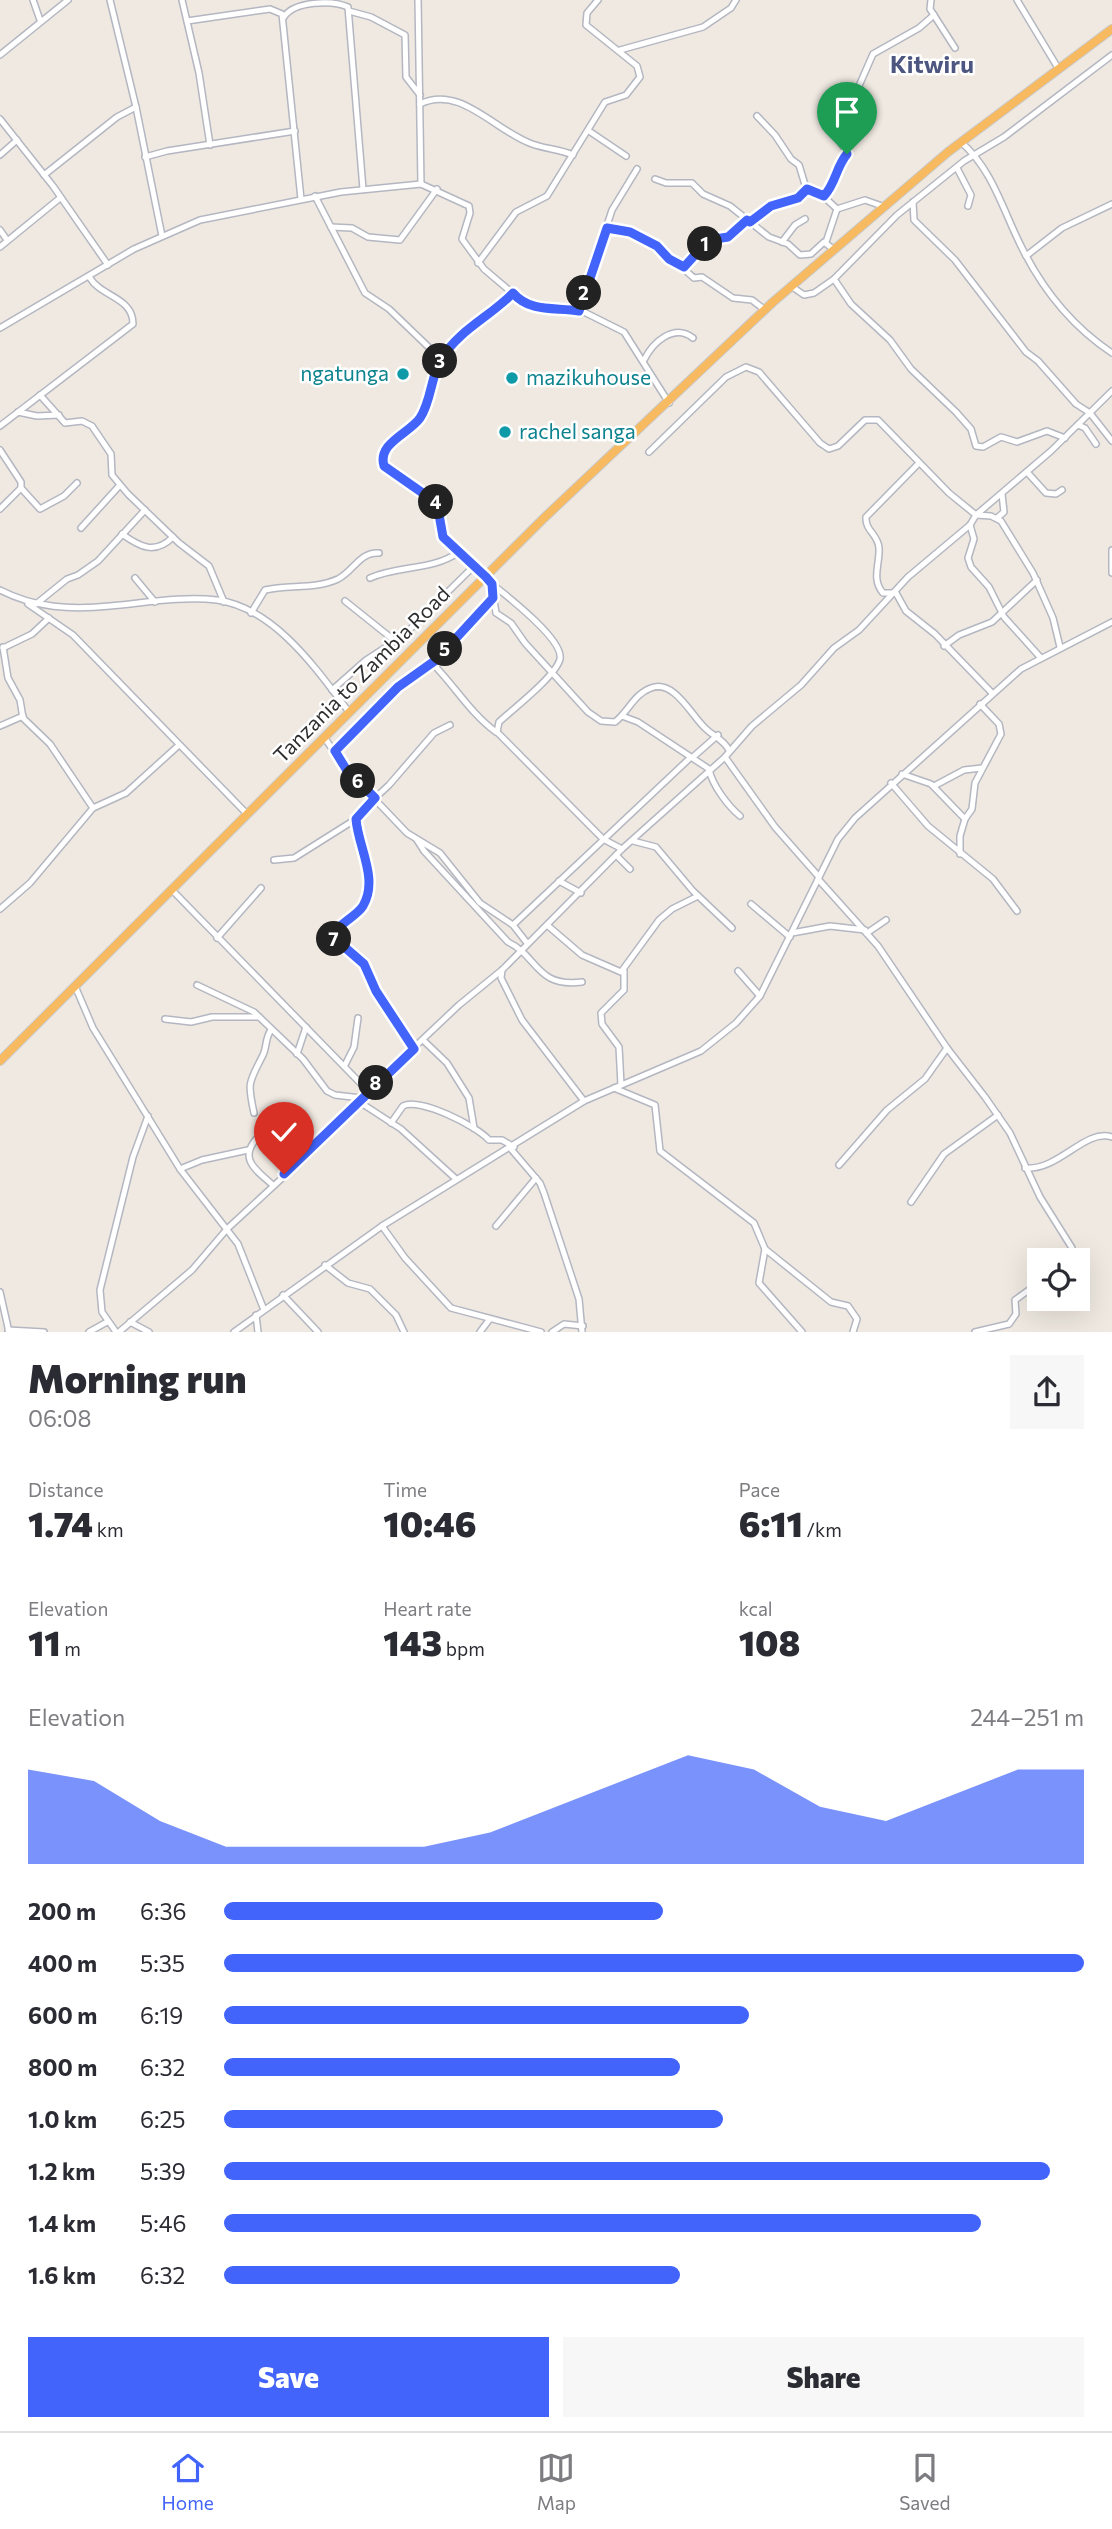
<!DOCTYPE html>
<html lang="en">
<head>
<meta charset="utf-8">
<style>
  :root { --surface:#fff; --page:#f7f7f7; --text:#2b2b33; --muted:#7c7c81; --line:#e1e1e2; --accent:#4264fb }
  body { margin:0; font-family:Commissioner,sans-serif; background:var(--page); color:var(--text); height:100vh; display:flex; flex-direction:column; font-size:26px; white-space:nowrap }
  * { box-sizing:border-box; margin:0 }
  p { font-size:23px; color:var(--muted) }
  .icon { flex:none; width:38px; height:38px; fill:none; stroke:currentColor; stroke-width:2; stroke-linecap:round; stroke-linejoin:round }
  .map { position:relative; height:1332px; overflow:hidden }
  .sheet { display:flex; flex-direction:column; background:var(--surface); flex:1 }
  .sheet>* { flex:none }
  .buttons { position:absolute; left:1027px; top:1248px; display:grid; gap:14px }
  .buttons a { display:grid; place-items:center; width:63px; height:63px; border-radius:0px; background:var(--surface); box-shadow:0 7px 28px #0002; font-size:35px }
  .pin { position:absolute; display:grid; place-items:center; width:60px; height:60px; color:#fff; margin:-72px -30px; border-radius:50% 50% 50% 0; rotate:-45deg; box-shadow:0 0 7px #0007 }
  .pin .icon { rotate:45deg }
  .km { position:absolute; width:35px; height:35px; margin:-18px; border-radius:50%; background:#222; color:#fff; font-size:19px; line-height:35px; text-align:center }
  .round { display:grid; place-items:center; flex:none; width:74px; height:74px; border-radius:0px; background:var(--page) }
  .summary { display:flex; align-items:center; justify-content:space-between; height:119px; padding:0 28px }
  h1 { font-size:38px; font-weight:800; line-height:52px }
  .metrics { display:grid; grid-template-columns:repeat(3,1fr); gap:10px; height:119px; padding:7px 28px }
  .metrics div { display:grid; align-content:center }
  .metrics b { font-size:35px; font-weight:800 }
  .metrics small { font-size:19px; font-weight:400 }
  .metrics p { font-size:19px }
  .chart { height:196px; padding:14px 28px }
  .chart p { display:flex; justify-content:space-between }
  .chart svg { width:100%; height:126px; margin-top:7px; fill:var(--accent); opacity:.7 }
  .primary-button { display:flex; gap:14px; margin-top:auto; padding:14px 28px }
  .primary-button a { flex:1; height:80px; border-radius:0px; background:var(--accent); color:#fff; font-size:28px; font-weight:800; line-height:80px; text-align:center }
  .primary-button a+a { background:var(--page); color:var(--text) }
  ul { padding:0 28px; list-style:none; font-size:23px }
  li { display:grid; grid-template-columns:112px 84px 1fr; align-items:center; height:52px }
  li i { height:18px; border-radius:9px; background:var(--accent) }
  .tab-bar { display:flex; justify-content:space-around; align-items:center; height:98px; border-top:2px solid var(--line); background:var(--surface); font-size:19px; color:var(--muted) }
  .tab-bar a { display:grid; justify-items:center; gap:4px }
  .tab-bar .on { color:var(--accent) }
  .map>svg:first-child { display:block }
  .lines { fill:none; stroke-linecap:round; stroke-linejoin:round }
  .minor-casing { stroke:#b4b7c1; stroke-width:8 }
  .trunk-casing { stroke:#c9c9c9; stroke-width:10 }
  .minor { stroke:#fff; stroke-width:5 }
  .trunk { stroke:#f8ba60; stroke-width:8 }
  .route-casing { stroke:#fff; stroke-width:14 }
  .route { stroke:#4264fb; stroke-width:9 }
  .culture-dot { fill:#0f9aa8; stroke:#fff; stroke-width:2.5 }
  .labels { text-anchor:middle; stroke-width:5; stroke-linejoin:round; paint-order:stroke }
  .culture-label { font-size:21px; fill:#0d838f; stroke:#fff; text-anchor:start }
  .street-label { font-size:21px; fill:#2e2e2e; stroke:#fff }
  .quarter-label { font-size:24px; font-weight:bold; fill:#4d5680; stroke:#fff }
</style>
</head>
<body>
<div class="map">
<svg width="1112" height="1332" viewBox="0 0 1112 1332">
  <rect width="100%" height="100%" fill="#efe9e1"/>
  <g class="lines">
    <g class="minor-casing">
      <g id="minor">
        <polyline points="33,0 40,20"/>
        <polyline points="110,0 136,107 162,236"/>
        <polyline points="182,0 199,73 210,145"/>
        <polyline points="418,0 421,184"/>
        <polyline points="931,0 930,9 955,48"/>
        <polyline points="1017,0 1058,68"/>
        <polyline points="349,11 371,17 405,35 406,77 420,95"/>
        <path d="M284,17c10,-16 48,-17 64,-10l15,182"/>
        <polyline points="187,21 270,9 282,14 301,199"/>
        <polyline points="620,50 703,27 731,8 736,0"/>
        <polyline points="0,55 68,0"/>
        <path d="M420,104c40,-20 75,27 112,40 14,5 27,5 41,11"/>
        <polyline points="757,116 775,135 791,159 799,165 806,188 822,195 837,209 865,200 882,206"/>
        <polyline points="0,119 53,186 108,265"/>
        <polyline points="589,131 626,156"/>
        <path d="M961,142c32,28 42,69 61,106 21,42 51,79 90,105"/>
        <polyline points="0,155 17,140"/>
        <polyline points="145,157 167,151 295,131"/>
        <polyline points="957,168 971,195 968,206"/>
        <polyline points="44,175 117,117 136,107"/>
        <polyline points="655,179 666,183 692,183 703,194 730,206 769,237 788,244 800,255 811,254 824,242 833,249"/>
        <polyline points="315,196 365,293 389,309 441,359"/>
        <path d="M824,196c11,-13 14,-29 23,-44l-17,-24 -1,-12 26,-21 18,-41 46,-26 15,-13"/>
        <polyline points="913,202 914,220 955,260 1026,352 1038,361 1076,404 1090,413 1112,441"/>
        <polyline points="750,222 767,208 798,198 807,189"/>
        <polyline points="331,227 352,228 368,237 400,240 437,189"/>
        <path d="M607,228c34,-1 64,30 87,50l8,-1 31,21 19,2 13,10"/>
        <polyline points="0,230 7,240"/>
        <polyline points="782,242 795,225 805,219"/>
        <polyline points="826,242 837,209"/>
        <polyline points="0,247 60,198"/>
        <polyline points="1026,256 1062,228 1112,204"/>
        <polyline points="478,263 516,212 547,196 605,102 626,95 640,77 637,66 586,25 587,13 598,0"/>
        <polyline points="684,266 704,245 715,239 728,237 747,220"/>
        <polyline points="834,279 851,304 890,340 911,369 956,412 971,429 976,446 983,447 1001,437 1017,442 1047,431 1065,438"/>
        <polyline points="791,286 804,295 814,293 834,279 897,215 964,161 1004,137 1112,55"/>
        <path d="M513,293c-22,23 -54,37 -71,65 -12,18 -10,42 -22,60 -10,15 -43,25 -36,48l50,33 5,8 3,30 49,45 5,31 15,10 14,20 63,69 13,9 14,1c13,-10 19,-28 36,-34 23,-9 40,27 54,40 9,9 17,10 24,22"/>
        <polyline points="579,311 612,210 637,169"/>
        <polyline points="0,328 134,249 200,220 341,192 421,184 469,206 470,213 462,239 484,269 523,302 540,309 582,311 624,332 669,403"/>
        <path d="M644,360c9,-18 30,-37 49,-22"/>
        <polyline points="40,395 65,423 82,421 92,426 111,454 112,475 128,494 179,543 209,566 224,602"/>
        <polyline points="18,412 37,416 59,415"/>
        <polyline points="1078,425 1085,428 1096,444"/>
        <path d="M0,426l133,-102c0,-27 -32,-27 -43,-46"/>
        <polyline points="0,450 21,482 21,488 0,509"/>
        <polyline points="649,452 726,377 746,367 759,372 820,443 829,449 838,446 865,420 878,420 949,493 976,515 991,516 1001,521 1033,573 1053,618 1060,647"/>
        <path d="M919,463l-53,54c-1,14 12,17 13,31 1,16 -8,31 4,45h13l10,18 29,23 57,59"/>
        <polyline points="1027,472 1046,493 1056,494 1062,490"/>
        <polyline points="21,488 40,509 64,496 77,483"/>
        <polyline points="997,518 1004,512 1002,494"/>
        <polyline points="970,525 974,539 968,558 971,567 989,587 1004,617 1040,657"/>
        <polyline points="81,528 120,485"/>
        <path d="M122,534c18,13 33,21 51,3"/>
        <polyline points="1112,550 1112,573"/>
        <polyline points="135,578 155,602"/>
        <path d="M370,578c29,-13 62,-7 89,-26"/>
        <path d="M492,584c15,12 72,56 68,75 -4,17 -47,50 -61,63l-2,10 106,107 19,10"/>
        <path d="M0,590c35,18 71,20 110,16 34,-3 72,-10 107,-6 58,8 100,70 132,112"/>
        <polyline points="345,601 395,641"/>
        <polyline points="28,604 73,635 247,814"/>
        <polyline points="36,604 67,579 78,575 98,561 145,510"/>
        <path d="M251,613l14,-23c24,-6 49,0 73,-11 16,-8 21,-27 41,-26"/>
        <polyline points="944,646 959,635 992,622 1037,580"/>
        <polyline points="3,647 8,678 20,700 23,718 50,744 93,808"/>
        <polyline points="3,648 32,634 49,618"/>
        <path d="M432,663c23,23 38,50 64,69"/>
        <polyline points="332,690 366,660 403,636 474,566"/>
        <path d="M622,716l16,6 71,47c3,16 19,37 31,47"/>
        <polyline points="0,726 23,716"/>
        <polyline points="324,737 346,769 407,833 440,853 480,903 513,925 527,943"/>
        <polyline points="335,752 398,687 441,654 493,598"/>
        <polyline points="693,757 718,735"/>
        <polyline points="725,757 775,827 819,877"/>
        <polyline points="902,774 931,784 965,819"/>
        <polyline points="891,783 928,826 993,879 1017,911"/>
        <polyline points="934,786 964,770 982,768"/>
        <path d="M417,840l7,11 84,91c30,14 28,46 74,40"/>
        <polyline points="633,841 656,847 693,891 732,928"/>
        <polyline points="960,854 960,836 965,819 972,809 975,783 1001,734 999,724 980,704"/>
        <polyline points="616,855 630,869"/>
        <polyline points="274,860 294,858 356,819"/>
        <polyline points="818,879 878,946 947,1048 985,1097 1010,1133 1040,1197 1072,1248 1070,1260"/>
        <polyline points="559,881 581,893"/>
        <polyline points="172,890 368,1091"/>
        <polyline points="751,904 790,937"/>
        <polyline points="0,909 30,883 93,808 126,793 179,745"/>
        <polyline points="513,925 690,758"/>
        <polyline points="547,925 582,955 621,972 659,920 672,909 698,896"/>
        <polyline points="792,933 830,926 865,930"/>
        <polyline points="867,933 886,920"/>
        <polyline points="217,938 261,888"/>
        <polyline points="502,970 501,978 522,1020 584,1101"/>
        <polyline points="738,971 760,996"/>
        <polyline points="197,985 254,1012 303,1059 327,1091 335,1095 361,1098"/>
        <polyline points="75,986 93,1028 180,1169 238,1244 264,1310"/>
        <polyline points="165,1019 191,1022 212,1017 259,1017"/>
        <polyline points="423,1040 447,1063 469,1098 474,1128"/>
        <path d="M414,1049l-38,-58 -12,-27 -31,-27c9,-18 28,-24 35,-41 9,-26 -16,-55 -11,-81l32,-30 45,-52 16,-8"/>
        <polyline points="297,1054 306,1027"/>
        <polyline points="345,1065 354,1047 358,1018"/>
        <polyline points="621,1085 619,1047 602,1024 601,1013 624,990 624,971"/>
        <polyline points="614,1088 655,1105 660,1151 754,1223 765,1249 759,1283 802,1332"/>
        <polyline points="358,1101 401,1129 456,1179"/>
        <path d="M254,1113c-7,-32 -5,-30 9,-58 4,-8 2,-17 8,-25"/>
        <path d="M391,1123l12,-17c16,-9 74,20 86,34h13l12,7"/>
        <path d="M260,1135c-23,22 -6,34 13,50"/>
        <polyline points="511,1149 540,1183 544,1193 579,1299 582,1332"/>
        <polyline points="839,1165 887,1110 925,1079 947,1048"/>
        <path d="M1025,1168c34,3 60,-40 87,-31"/>
        <polyline points="180,1169 202,1160 248,1150"/>
        <polyline points="911,1202 944,1154 998,1115"/>
        <polyline points="382,1226 405,1258 451,1308 541,1332"/>
        <polyline points="496,1226 536,1178"/>
        <polyline points="765,1249 831,1302 848,1306 857,1319 853,1332"/>
        <polyline points="325,1265 348,1283 370,1289 396,1315 404,1332"/>
        <polyline points="0,1292 9,1332"/>
        <polyline points="283,1295 318,1332"/>
        <polyline points="256,1315 258,1332"/>
        <polyline points="130,1322 149,1332"/>
        <polyline points="8,1330 44,1332"/>
        <polyline points="89,1332 107,1322"/>
        <polyline points="116,1332 102,1312 100,1290 133,1157 148,1116"/>
        <polyline points="119,1332 192,1270 227,1229 306,1156 368,1091 459,1005 502,970 622,849 725,757 752,726 801,685 834,648 859,630 908,577 970,525 976,515 1051,451 1112,391"/>
        <polyline points="234,1332 382,1226 584,1101 701,1051 736,1023 760,996 838,839 855,818 1021,669 1112,622"/>
        <polyline points="480,1332 489,1320"/>
        <polyline points="552,1332 564,1324 583,1326"/>
        <polyline points="975,1332 1009,1324 1016,1314 1015,1300 1040,1282"/>
      </g>
    </g>
    <g class="trunk-casing">
      <polyline id="trunk" points="0,1061 544,518 773,302 948,152 1112,29"/>
    </g>
    <use href="#minor" class="minor"/>
    <use href="#trunk" class="trunk"/>
  </g>
  <g class="lines">
    <g class="route-casing">
      <path id="route" d="M284,1174l130,-125 -38,-58 -12,-27 -31,-27c6,-15 22,-19 30,-31 16,-27 -5,-59 -7,-87l19,-21 -29,-29 -11,-18 63,-64 38,-27 57,-62 -1,-14 -6,-7 -43,-40 -6,-34 -53,-37c-7,-23 26,-33 36,-48 12,-18 10,-41 22,-60 17,-28 49,-42 71,-65 17,20 43,14 66,18l28,-83 23,4 27,14 12,13 15,8 20,-22 11,-6 13,-2 19,-17 3,2 21,-16 27,-8 9,-9 17,7c12,-13 12,-29 23,-42"/>
    </g>
    <use href="#route" class="route"/>
  </g>
  <g class="culture-dot">
    <circle cx="403" cy="374" r="7"/>
    <circle cx="512" cy="378" r="7"/>
    <circle cx="505" cy="432" r="7"/>
  </g>
  <g class="labels">
    <g class="culture-label">
      <text x="389" y="381" text-anchor="end">ngatunga</text>
      <text x="526" y="385">mazikuhouse</text>
      <text x="519" y="439">rachel sanga</text>
    </g>
    <g class="street-label">
      <text transform="translate(362 675) rotate(-45)" y="7">Tanzania to Zambia Road</text>
    </g>
    <g class="quarter-label">
      <text x="932" y="73">Kitwiru</text>
    </g>
  </g>
</svg>
<div class="buttons">
<a><svg class="icon" aria-label="locate" viewBox="0 0 24 24"><circle cx="12" cy="12" r="6"/><path d="M12 2v4M12 18v4M2 12h4M18 12h4"/></svg></a>
</div>
<div class="pin" style="left:847px;top:154px;background:#1e9e55"><svg class="icon" aria-label="arrive" viewBox="0 0 24 24"><path d="M6 21V4h12l-3 4 3 4H6"/></svg></div>
<div class="pin" style="left:284px;top:1174px;background:#d93025"><svg class="icon" aria-label="check" viewBox="0 0 24 24"><path d="M5 12l5 5 9-10"/></svg></div>
<b class="km" style="left:705px;top:244px">1</b>
<b class="km" style="left:584px;top:293px">2</b>
<b class="km" style="left:440px;top:361px">3</b>
<b class="km" style="left:436px;top:502px">4</b>
<b class="km" style="left:445px;top:649px">5</b>
<b class="km" style="left:358px;top:781px">6</b>
<b class="km" style="left:334px;top:939px">7</b>
<b class="km" style="left:376px;top:1083px">8</b>
</div>
<section class="sheet">
<div class="summary"><div><h1>Morning run</h1><p>06:08</p></div><a class="round"><svg class="icon" aria-label="share" viewBox="0 0 24 24"><path d="M12 15V3M7 8l5-5 5 5M5 13v7h14v-7"/></svg></a></div>
<div class="metrics">
<div><p>Distance</p><b>1.74<small> km</small></b></div>
<div><p>Time</p><b>10:46</b></div>
<div><p>Pace</p><b>6:11<small> /km</small></b></div>
</div>
<div class="metrics">
<div><p>Elevation</p><b>11<small> m</small></b></div>
<div><p>Heart rate</p><b>143<small> bpm</small></b></div>
<div><p>kcal</p><b>108</b></div>
</div>
<div class="chart"><p><span>Elevation</span>244–251 m</p>
<svg viewBox="0 0 160 44" preserveAspectRatio="none"><path d="M0 44V11L10 15L20 29L30 38L40 38L50 38L60 38L70 33L80 24L90 15L100 6L110 11L120 24L130 29L140 20L150 11L160 11V44z"/></svg>
</div>
<ul>
<li><b>200 m</b>6:36<i style="width:51%"></i></li>
<li><b>400 m</b>5:35<i style="width:100%"></i></li>
<li><b>600 m</b>6:19<i style="width:61%"></i></li>
<li><b>800 m</b>6:32<i style="width:53%"></i></li>
<li><b>1.0 km</b>6:25<i style="width:58%"></i></li>
<li><b>1.2 km</b>5:39<i style="width:96%"></i></li>
<li><b>1.4 km</b>5:46<i style="width:88%"></i></li>
<li><b>1.6 km</b>6:32<i style="width:53%"></i></li>
</ul>
<div class="primary-button"><a>Save</a><a>Share</a></div>
</section>
<nav class="tab-bar">
<a class="on"><svg class="icon" aria-label="home" viewBox="0 0 24 24"><path d="M3 11l9-7 9 7M6 9v11h12V9"/></svg>Home</a>
<a><svg class="icon" aria-label="map" viewBox="0 0 24 24"><path d="M3 6l6-2 6 2 6-2v14l-6 2-6-2-6 2zM9 4v14M15 6v14"/></svg>Map</a>
<a><svg class="icon" aria-label="saved" viewBox="0 0 24 24"><path d="M7 4h10v16l-5-4-5 4z"/></svg>Saved</a>
</nav>
</body>
</html>
